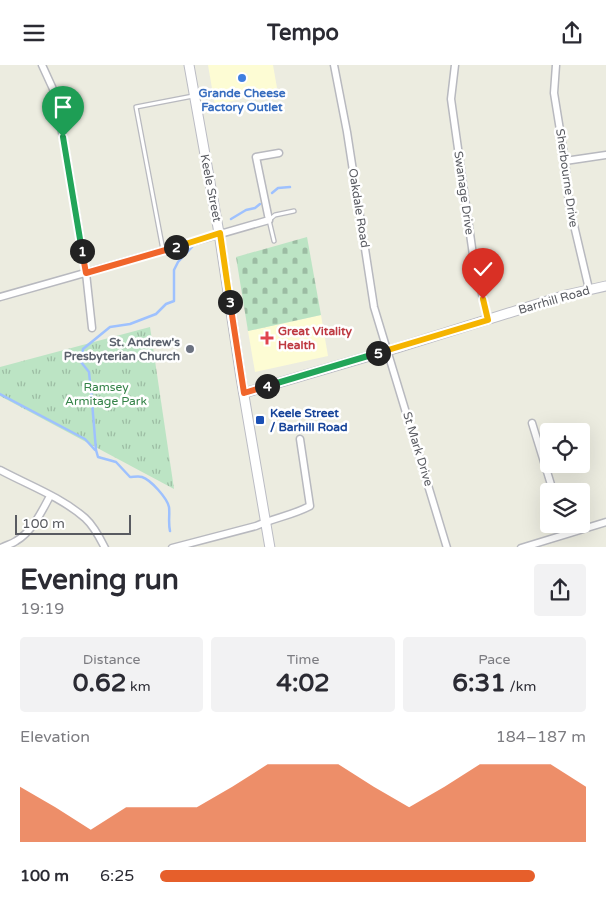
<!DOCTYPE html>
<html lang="en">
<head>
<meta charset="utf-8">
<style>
  :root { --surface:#fff; --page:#f2f2f3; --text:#2b2b33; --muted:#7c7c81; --accent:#e65f2b }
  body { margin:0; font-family:"Varela Round",sans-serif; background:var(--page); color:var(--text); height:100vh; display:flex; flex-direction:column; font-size:19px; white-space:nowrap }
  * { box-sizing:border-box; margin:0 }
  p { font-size:16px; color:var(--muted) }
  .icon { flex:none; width:28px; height:28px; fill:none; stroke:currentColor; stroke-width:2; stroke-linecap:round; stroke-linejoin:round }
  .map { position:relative; height:482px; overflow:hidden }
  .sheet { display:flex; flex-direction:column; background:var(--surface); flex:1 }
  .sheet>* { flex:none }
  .tools { position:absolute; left:540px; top:358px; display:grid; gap:10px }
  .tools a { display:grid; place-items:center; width:50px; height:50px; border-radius:5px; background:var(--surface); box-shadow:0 5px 20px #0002; font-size:25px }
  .scale { position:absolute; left:15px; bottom:12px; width:116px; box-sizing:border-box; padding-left:5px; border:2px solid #595b61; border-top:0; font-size:14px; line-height:18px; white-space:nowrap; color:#595b61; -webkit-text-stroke:4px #fff; paint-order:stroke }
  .pin { position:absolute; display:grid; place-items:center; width:42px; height:42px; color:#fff; margin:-51px -21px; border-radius:50% 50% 50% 0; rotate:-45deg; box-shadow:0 0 5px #0007 }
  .pin .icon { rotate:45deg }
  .km { position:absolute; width:25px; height:25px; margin:-12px; border-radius:50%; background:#222; color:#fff; font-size:14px; line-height:25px; text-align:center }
  .round { display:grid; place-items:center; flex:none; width:52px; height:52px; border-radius:5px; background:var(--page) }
  .head { display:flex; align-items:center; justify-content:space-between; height:85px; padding:0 20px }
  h1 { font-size:28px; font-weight:700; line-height:38px }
  .stats { display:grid; grid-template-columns:repeat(3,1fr); gap:8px; height:85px; padding:5px 20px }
  .stats div { display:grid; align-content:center; border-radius:5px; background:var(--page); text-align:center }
  .stats b { font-size:25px; font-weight:700 }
  .stats small { font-size:14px; font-weight:400 }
  .stats p { font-size:14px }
  .chart { height:140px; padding:10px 20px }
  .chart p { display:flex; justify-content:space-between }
  .chart svg { width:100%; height:90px; margin-top:5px; fill:var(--accent); opacity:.7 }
  ul { padding:0 20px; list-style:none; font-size:16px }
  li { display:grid; grid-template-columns:80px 60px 1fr; align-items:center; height:38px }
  li i { height:12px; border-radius:6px; background:var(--accent) }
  header { display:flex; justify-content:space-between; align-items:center; height:65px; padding:0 20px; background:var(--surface); font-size:22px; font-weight:700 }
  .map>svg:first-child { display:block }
  .commercial { fill:#fdfcd4 }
  .cemetery { fill:url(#cemetery-stones) }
  .park { fill:url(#park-tufts) }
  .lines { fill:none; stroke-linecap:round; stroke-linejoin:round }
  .stream { stroke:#9ec1fe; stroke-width:2.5 }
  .lane-casing { stroke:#b8b9bf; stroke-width:5.5 }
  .street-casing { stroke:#b8b9bf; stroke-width:9 }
  .secondary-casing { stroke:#bbbcc4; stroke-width:11 }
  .lane { stroke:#fff; stroke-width:3 }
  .street { stroke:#fff; stroke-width:6 }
  .secondary { stroke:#fff; stroke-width:9 }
  .split-1-casing { stroke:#fff; stroke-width:10 }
  .split-2-casing { stroke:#fff; stroke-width:10 }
  .split-3-casing { stroke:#fff; stroke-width:10 }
  .split-4-casing { stroke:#fff; stroke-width:10 }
  .split-5-casing { stroke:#fff; stroke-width:10 }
  .split-6-casing { stroke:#fff; stroke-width:10 }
  .split-1 { stroke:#22a559; stroke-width:6 }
  .split-2 { stroke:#f0652b; stroke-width:6 }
  .split-3 { stroke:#f5b400; stroke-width:6 }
  .split-4 { stroke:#f0652b; stroke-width:6 }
  .split-5 { stroke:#22a559; stroke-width:6 }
  .split-6 { stroke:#f5b400; stroke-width:6 }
  .shop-dot { fill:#3f7fe0; stroke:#fff; stroke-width:2 }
  .health-dot { fill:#e0444e; stroke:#fff; stroke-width:2 }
  .worship-dot { fill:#6b7280; stroke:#fff; stroke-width:2 }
  .transit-dot { fill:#1a4fb4; stroke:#fff; stroke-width:2 }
  .labels { text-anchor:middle; stroke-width:5; stroke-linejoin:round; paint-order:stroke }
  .shop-label { font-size:12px; font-weight:bold; fill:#366cbe; stroke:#fff }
  .street-label { font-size:12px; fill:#595b61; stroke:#fff }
  .health-label { font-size:12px; font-weight:bold; fill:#be3a42; stroke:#fff; text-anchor:start }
  .worship-label { font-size:12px; font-weight:bold; fill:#5b616d; stroke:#fff; text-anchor:end }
  .park-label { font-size:12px; fill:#358348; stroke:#fff }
  .transit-label { font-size:12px; font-weight:bold; fill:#164399; stroke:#fff; text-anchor:start }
</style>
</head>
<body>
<header><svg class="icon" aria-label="menu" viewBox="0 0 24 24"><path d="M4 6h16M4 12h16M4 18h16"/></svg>Tempo<svg class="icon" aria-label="share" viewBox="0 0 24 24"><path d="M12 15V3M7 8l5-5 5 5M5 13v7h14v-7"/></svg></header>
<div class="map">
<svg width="606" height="483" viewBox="0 0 606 483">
  <defs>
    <pattern id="cemetery-stones" width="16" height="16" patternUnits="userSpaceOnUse" patternTransform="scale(1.25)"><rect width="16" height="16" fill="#bce4c4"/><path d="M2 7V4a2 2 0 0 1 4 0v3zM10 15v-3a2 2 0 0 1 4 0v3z" fill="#9cbca3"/></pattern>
    <pattern id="park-tufts" width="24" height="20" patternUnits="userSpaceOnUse" patternTransform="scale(1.25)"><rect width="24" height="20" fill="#bce4c4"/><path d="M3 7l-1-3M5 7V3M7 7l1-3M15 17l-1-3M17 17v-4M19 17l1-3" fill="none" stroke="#9cbca3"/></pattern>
  </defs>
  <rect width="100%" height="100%" fill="#ecece0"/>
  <g class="commercial">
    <polygon points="208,0 273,0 277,23 215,41"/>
    <polygon points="321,250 328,291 255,307 248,266"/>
  </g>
  <polygon class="cemetery" points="307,172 321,250 248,266 236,192"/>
  <polygon class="park" points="150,262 174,424 0,331 0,302"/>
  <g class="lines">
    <g class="stream">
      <polyline points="272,128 278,123 290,122"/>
      <polyline points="231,154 246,145 255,143 260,139"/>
      <polyline points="90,317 89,307 81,297 83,284 110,262 130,259 156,249 166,239 174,236 174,205 178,197 192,182"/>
      <path d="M91,325l5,60 2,7 18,5 14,15c3,0 9,-1 12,0 9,3 25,21 27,30 1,8 -1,15 1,24"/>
      <polyline points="0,329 85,374 95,385"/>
    </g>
    <g class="lane-casing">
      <g id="lane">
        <polyline points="274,176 269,155 275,150 294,146"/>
        <polyline points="163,185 136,42 193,31"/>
      </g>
    </g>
    <g class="street-casing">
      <g id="street">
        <polyline points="42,0 53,24 63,72 86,208 92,263"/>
        <polyline points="334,0 347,67 374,242 447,483"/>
        <polyline points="455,0 451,34 473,190 488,255"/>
        <polyline points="556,0 554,28 565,96 569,139 589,224"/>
        <polyline points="565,96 606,90"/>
        <path d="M0,232c90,-25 180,-52 269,-77l-13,-63 23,-4"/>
        <polyline points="532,358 553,426"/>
        <path d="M0,405c28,15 61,27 85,48 9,8 15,20 20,30"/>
        <polyline points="563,459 566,468"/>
        <path d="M1,483c5,-3 11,-4 15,-7 16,-9 26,-30 34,-45"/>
        <path d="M172,483l84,-22c18,-8 37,-11 54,-20l-10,-67"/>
        <polyline points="521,483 606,457"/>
      </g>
    </g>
    <g class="secondary-casing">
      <g id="secondary">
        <polyline points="189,0 219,168 241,313 270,483"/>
        <polyline points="244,328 397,283 566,230 606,221"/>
      </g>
    </g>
    <use href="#lane" class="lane"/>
    <use href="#street" class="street"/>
    <use href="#secondary" class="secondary"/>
  </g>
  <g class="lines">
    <g class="split-1-casing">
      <polyline id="split-1" points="63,72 82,186"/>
    </g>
    <g class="split-2-casing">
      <polyline id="split-2" points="82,186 86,208 176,182"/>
    </g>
    <g class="split-3-casing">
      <polyline id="split-3" points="176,182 220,168 230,237"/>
    </g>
    <g class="split-4-casing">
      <polyline id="split-4" points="230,237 244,328 267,321"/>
    </g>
    <g class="split-5-casing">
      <polyline id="split-5" points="267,321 378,288"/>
    </g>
    <g class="split-6-casing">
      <polyline id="split-6" points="378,288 488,255 483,234"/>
    </g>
    <use href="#split-1" class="split-1"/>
    <use href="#split-2" class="split-2"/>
    <use href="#split-3" class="split-3"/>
    <use href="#split-4" class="split-4"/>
    <use href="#split-5" class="split-5"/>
    <use href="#split-6" class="split-6"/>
  </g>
  <circle class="shop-dot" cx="242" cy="13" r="5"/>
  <path class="health-dot" d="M264.5 265.5h5v5h5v5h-5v5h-5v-5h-5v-5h5z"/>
  <circle class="worship-dot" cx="190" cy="284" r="5"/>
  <rect class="transit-dot" x="255" y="350" width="10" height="10" rx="2.5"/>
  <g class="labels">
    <g class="shop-label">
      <text x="242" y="32">Grande Cheese<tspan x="242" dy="14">Factory Outlet</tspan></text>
    </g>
    <g class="street-label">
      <text transform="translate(567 113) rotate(82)" y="4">Sherbourne Drive</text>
      <text transform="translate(211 123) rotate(79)" y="4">Keele Street</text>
      <text transform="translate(464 128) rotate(82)" y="4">Swanage Drive</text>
      <text transform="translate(359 143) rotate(81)" y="4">Oakdale Road</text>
      <text transform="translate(554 235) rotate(-16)" y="4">Barrhill Road</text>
      <text transform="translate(418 384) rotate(73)" y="4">St Mark Drive</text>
    </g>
    <g class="health-label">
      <text x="278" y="270">Great Vitality<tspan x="278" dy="14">Health</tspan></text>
    </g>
    <g class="worship-label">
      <text x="180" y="281">St. Andrew's<tspan x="180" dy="14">Presbyterian Church</tspan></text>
    </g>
    <g class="park-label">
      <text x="106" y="326">Ramsey<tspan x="106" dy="14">Armitage Park</tspan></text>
    </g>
    <g class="transit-label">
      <text x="270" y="352">Keele Street<tspan x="270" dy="14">/ Barhill Road</tspan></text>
    </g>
  </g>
</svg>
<div class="tools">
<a><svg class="icon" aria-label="locate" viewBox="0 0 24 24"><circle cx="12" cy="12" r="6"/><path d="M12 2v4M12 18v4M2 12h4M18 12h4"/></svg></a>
<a><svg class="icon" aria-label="layers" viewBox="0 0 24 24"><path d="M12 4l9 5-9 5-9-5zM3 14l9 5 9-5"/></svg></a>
</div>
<div class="scale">100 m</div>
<div class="pin" style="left:63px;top:72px;background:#1e9e55"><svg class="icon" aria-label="arrive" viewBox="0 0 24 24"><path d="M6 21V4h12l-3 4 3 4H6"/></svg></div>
<div class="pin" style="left:483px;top:234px;background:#d93025"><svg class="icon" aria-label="check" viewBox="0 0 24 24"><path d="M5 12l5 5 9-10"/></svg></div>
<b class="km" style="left:82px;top:186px">1</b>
<b class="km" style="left:176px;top:182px">2</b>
<b class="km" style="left:230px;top:237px">3</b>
<b class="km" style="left:267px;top:321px">4</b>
<b class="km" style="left:378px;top:288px">5</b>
</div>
<section class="sheet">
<div class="head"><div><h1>Evening run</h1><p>19:19</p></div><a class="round"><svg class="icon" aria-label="share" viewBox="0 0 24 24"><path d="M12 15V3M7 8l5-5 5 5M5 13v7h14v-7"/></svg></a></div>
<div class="stats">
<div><p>Distance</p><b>0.62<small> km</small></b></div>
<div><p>Time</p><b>4:02</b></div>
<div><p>Pace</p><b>6:31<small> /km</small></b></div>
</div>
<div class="chart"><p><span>Elevation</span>184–187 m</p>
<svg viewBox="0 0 160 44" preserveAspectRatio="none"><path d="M0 44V17L10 27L20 38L30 27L40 27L50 27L60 17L70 6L80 6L90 6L100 17L110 27L120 17L130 6L140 6L150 6L160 17V44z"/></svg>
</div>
<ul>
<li><b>100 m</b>6:25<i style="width:88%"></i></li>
</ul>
</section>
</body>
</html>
